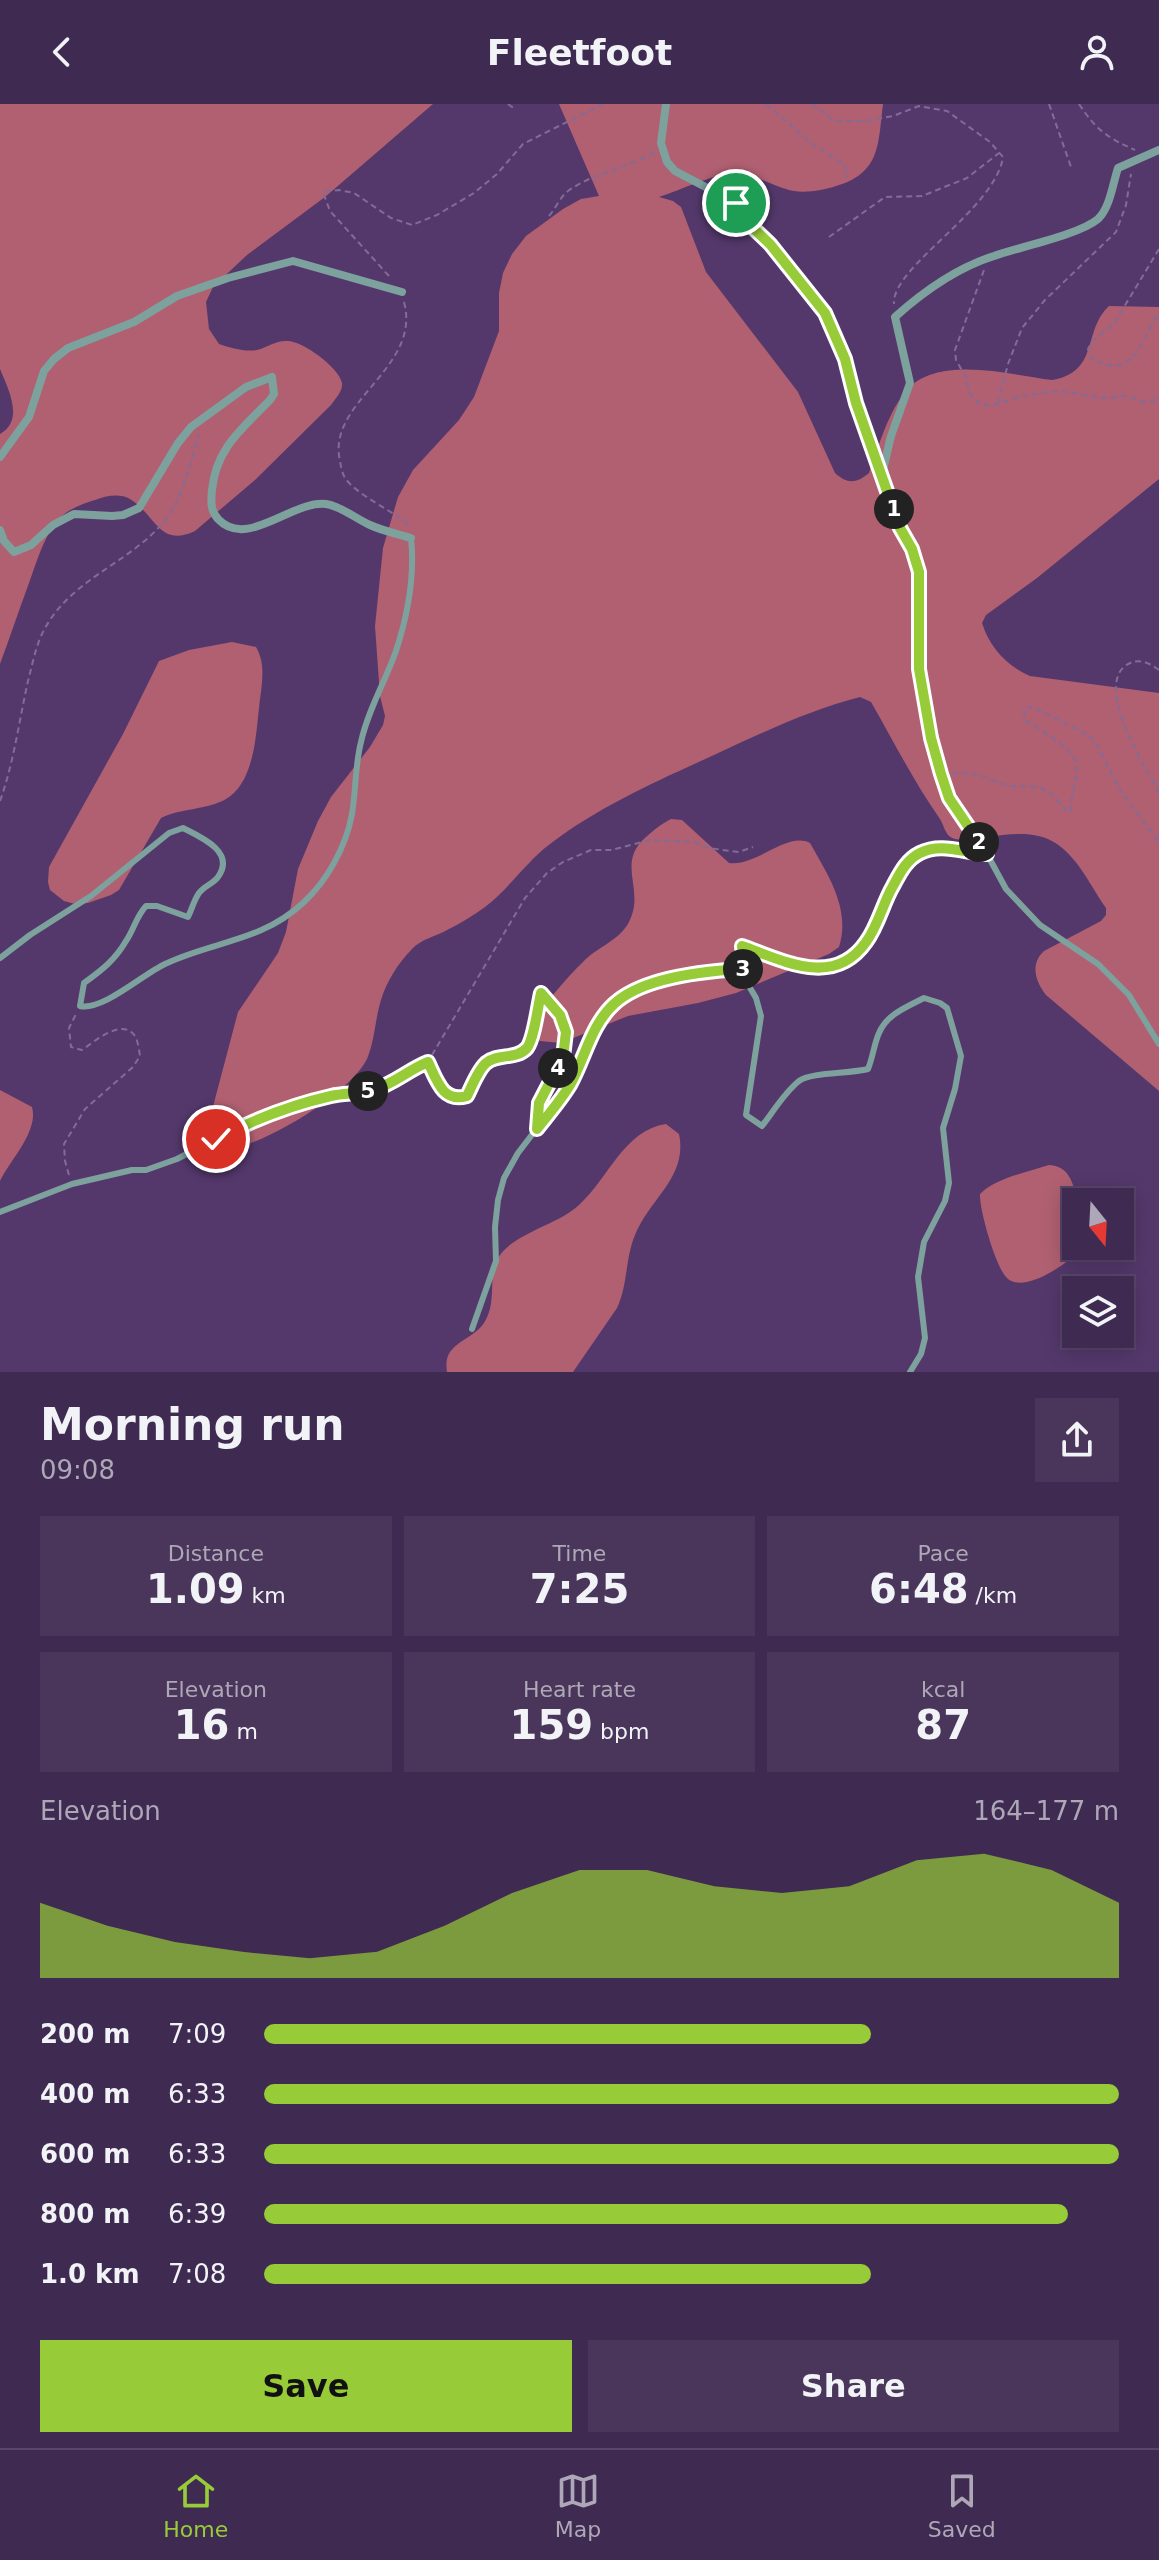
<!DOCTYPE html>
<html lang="en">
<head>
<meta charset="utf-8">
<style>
  :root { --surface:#3f2a51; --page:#4a365b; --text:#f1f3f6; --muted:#ada7b7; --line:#584668; --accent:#97cb38 }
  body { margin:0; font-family:"DejaVu Sans",sans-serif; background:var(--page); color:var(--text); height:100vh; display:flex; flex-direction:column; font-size:30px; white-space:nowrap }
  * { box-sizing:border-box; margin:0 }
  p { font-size:26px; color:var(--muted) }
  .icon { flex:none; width:44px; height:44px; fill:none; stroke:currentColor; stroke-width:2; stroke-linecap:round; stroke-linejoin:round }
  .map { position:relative; height:1268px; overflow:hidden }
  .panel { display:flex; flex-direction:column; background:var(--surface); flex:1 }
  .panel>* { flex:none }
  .needle { width:52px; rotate:162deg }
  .controls { position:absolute; left:1062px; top:1084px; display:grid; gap:16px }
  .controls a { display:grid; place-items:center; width:72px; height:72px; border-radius:0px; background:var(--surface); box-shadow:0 4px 20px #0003,0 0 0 2px var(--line); font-size:40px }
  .pin { position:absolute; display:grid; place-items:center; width:68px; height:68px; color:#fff; margin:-34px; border:4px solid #fff; border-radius:50%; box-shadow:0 2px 8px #0007 }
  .km { position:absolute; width:40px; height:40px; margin:-20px; border-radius:50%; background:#222; color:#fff; font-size:22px; line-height:40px; text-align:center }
  .round { display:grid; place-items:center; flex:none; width:84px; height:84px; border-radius:0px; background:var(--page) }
  .head { display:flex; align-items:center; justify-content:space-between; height:136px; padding:0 40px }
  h1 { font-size:44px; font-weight:700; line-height:60px }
  .stats { display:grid; grid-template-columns:repeat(3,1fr); gap:12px; height:136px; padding:8px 40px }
  .stats div { display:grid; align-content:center; border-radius:0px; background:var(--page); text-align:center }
  .stats b { font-size:40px; font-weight:700 }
  .stats small { font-size:22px; font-weight:400 }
  .stats p { font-size:22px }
  .chart { height:224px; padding:16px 40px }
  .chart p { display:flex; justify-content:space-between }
  .chart svg { width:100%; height:144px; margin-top:8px; fill:var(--accent); opacity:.7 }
  .action { display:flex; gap:16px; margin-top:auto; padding:16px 40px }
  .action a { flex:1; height:92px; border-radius:0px; background:var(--accent); color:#111; font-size:32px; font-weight:700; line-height:92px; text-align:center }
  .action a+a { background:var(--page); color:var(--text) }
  ul { padding:0 40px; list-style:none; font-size:26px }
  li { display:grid; grid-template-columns:128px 96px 1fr; align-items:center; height:60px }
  li i { height:20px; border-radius:10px; background:var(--accent) }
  header { display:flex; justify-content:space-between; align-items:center; height:104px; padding:0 40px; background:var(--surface); font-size:36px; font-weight:700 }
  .dock { display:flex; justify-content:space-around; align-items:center; height:112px; border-top:2px solid var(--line); background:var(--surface); font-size:22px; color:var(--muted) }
  .dock a { display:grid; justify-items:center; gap:4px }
  .dock .active { color:var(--accent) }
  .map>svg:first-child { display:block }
  .forest { fill:#b06071 }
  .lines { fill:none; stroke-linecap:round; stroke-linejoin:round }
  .path { stroke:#836b98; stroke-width:2; stroke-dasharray:6 4; stroke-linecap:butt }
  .lane { stroke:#7da19d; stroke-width:6 }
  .street { stroke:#7da19d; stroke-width:8 }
  .route-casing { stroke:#fff; stroke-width:16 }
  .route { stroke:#97cb38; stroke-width:10 }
</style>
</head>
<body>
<header><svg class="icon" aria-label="back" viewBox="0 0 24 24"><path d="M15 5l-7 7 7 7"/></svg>Fleetfoot<svg class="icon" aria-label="person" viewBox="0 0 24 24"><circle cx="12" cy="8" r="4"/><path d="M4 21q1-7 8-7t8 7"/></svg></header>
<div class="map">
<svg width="1159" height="1268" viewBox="0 0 1159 1268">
  <rect width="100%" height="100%" fill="#54386c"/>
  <g class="forest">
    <path d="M0,0h433l-108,93 -78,58 -34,32 -7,15 3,27 10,15c12,4 26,8 38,6 11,-3 19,-10 31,-9 14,0 51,26 54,42 1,8 -6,15 -11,22l-76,75 -60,51c-36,17 -39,-16 -65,-32 -11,-6 -24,-3 -35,1 -14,4 -29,10 -38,21 -14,18 -20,40 -28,62 -10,27 -19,54 -29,81v-230c25,-14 8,-45 0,-65z"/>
    <path d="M559,0h324c-5,40 -2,69 -47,82 -12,4 -29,7 -42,5 -20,-3 -39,-18 -59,-18 -22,1 -54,17 -76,24l14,4 8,6 25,65 92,120 37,81c12,11 21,11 34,0 10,-27 19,-62 39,-84 32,-34 103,-14 144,-9 48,-8 30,-49 57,-74l50,1v172l-122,99 -51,37 -4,8c8,25 25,43 48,53l129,17v398l-113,-96c-11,-14 -16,-31 -2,-44l57,-30 5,-6v-7c-15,-21 -27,-49 -49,-64 -35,-25 -92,6 -108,-8 -4,-4 -6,-12 -9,-17 -26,-37 -46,-77 -69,-117l-11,-5c-51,13 -98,36 -146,58 -57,26 -114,51 -164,89 -24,18 -41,45 -65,63 -11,8 -24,16 -36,22 -12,7 -28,10 -37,20 -13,13 -26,33 -31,51 -6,19 -6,40 -14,59 -18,36 -106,88 -145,92l-6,-5 -6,-28 28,-106 40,-59 8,-21 12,-63 20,-48 13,-24 39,-50 13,-22 2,-9 -5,-20 -5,-70 8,-78 15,-51 15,-27 46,-50 15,-23 25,-66v-38l4,-20 9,-19 14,-18 37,-27 18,-10 18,-3z"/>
    <path d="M232,538l24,5c11,19 5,40 3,61 -3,27 -5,75 -33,91 -19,11 -45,9 -65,19l-42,72 -8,5 -23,8 -13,1 -11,-3 -14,-11 -2,-8 1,-15 74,-133 36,-73 30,-11z"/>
    <path d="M671,715l11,1 47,43c27,4 58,-32 81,-20 18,32 41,66 29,104l-10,7 -93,39 -38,10 -70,13 -67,27 -21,-2 -5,-5 -1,-19c16,-18 31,-38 49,-55 14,-15 36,-21 46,-40 17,-33 -14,-58 17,-85 8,-7 15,-13 25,-18z"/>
    <path d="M0,986l32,17c7,24 -22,53 -32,74z"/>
    <path d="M666,1020l13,10c9,43 -29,64 -44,101 -10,24 -7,50 -18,73l-44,64h-126c-5,-30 23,-29 37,-49 14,-21 3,-47 14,-65 15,-25 60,-33 81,-53 29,-26 45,-75 87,-81z"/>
    <path d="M1049,1061c35,1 27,57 27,81h7c-10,15 -59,49 -76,32 -11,-10 -28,-69 -27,-84 15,-16 48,-22 69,-29z"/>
  </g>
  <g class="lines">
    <g class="path">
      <polyline points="508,0 512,3 516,0"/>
      <polyline points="766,0 810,38 842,59 848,68 846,74"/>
      <path d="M812,0l23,17h31l27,-5 26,-10 28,5 43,31 13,15c-8,53 -112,110 -109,147"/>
      <polyline points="1049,0 1071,63"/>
      <path d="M1079,0c17,26 29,34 56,46"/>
      <path d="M549,112c7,-8 11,-19 19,-25 26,-19 60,-22 86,-39"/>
      <polyline points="829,133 885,93 922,92 967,74 999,49"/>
      <path d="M1159,145l-44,73 -23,19 -4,8c2,11 8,12 18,15 31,10 39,-33 53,-52"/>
      <polyline points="984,166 955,246 956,256 967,275 969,288 979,299 991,302 1021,292 1060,287 1104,294 1128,292 1143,298 1159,295"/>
      <polyline points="389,172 330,107 323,88 339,86 354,89 391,114 412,121 437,111 474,89 497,70 523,40 603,0"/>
      <path d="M404,198c18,67 -78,99 -64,159 1,6 2,12 5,17 10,15 44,32 60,43l2,5"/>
      <polyline points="998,299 1008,260 1022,224 1045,196 1116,128 1126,101 1131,70"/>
      <path d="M1159,566c-11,-8 -22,-13 -34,-4 -29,23 20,102 34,126"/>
      <path d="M952,669c27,-2 32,6 55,12 12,3 26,-1 38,5 9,4 15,14 22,22l4,-2c0,-14 6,-30 6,-44 -1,-18 -39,-36 -52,-46l-1,-9 4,-4 7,1 53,27 7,6 25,49 39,52"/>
      <path d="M0,697c14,-39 19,-80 28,-120 4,-15 7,-32 14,-47 26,-54 83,-68 120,-110 21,-24 28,-61 37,-90"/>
      <polyline points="432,951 525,794 547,769 563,758 591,746 611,746 650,736 694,738 708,744 739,748 753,743"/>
      <path d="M69,1071l-4,-14 -1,-17 21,-35 48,-42 7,-11c-1,-6 -2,-15 -5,-20 -13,-19 -41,6 -53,14l-11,-3 -2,-19 7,-14"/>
    </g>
    <g class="lane">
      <polyline points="889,388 900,424 912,445 919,468 919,565 931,634 949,694 987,750 1006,785 1040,821 1098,860 1129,891 1159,940"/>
      <path d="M0,854l30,-23 61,-39 78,-63 14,-5c18,9 53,24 35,49 -5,7 -14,9 -19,16 -5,7 -7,16 -11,24l-31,-11h-11c-10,11 -12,23 -20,35 -11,19 -24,29 -42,42l-4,23c23,5 63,-32 85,-42 48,-23 96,-22 138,-61 24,-22 43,-56 49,-89 4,-24 3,-49 9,-72 7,-32 24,-60 35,-91 11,-34 19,-76 15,-113"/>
      <path d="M0,1108l72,-28 60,-14h14l31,-11 67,-35 88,-28 39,-5 22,-8 17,-14 18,-7c9,19 15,41 39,34 5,-10 11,-26 19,-33 12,-10 30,-3 41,-15 7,-9 11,-42 14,-55l19,22 6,17 -3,25 -24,46 -2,26"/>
      <polyline points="472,1225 496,1157 495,1123 498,1096 504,1074 518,1049 570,981 598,919 614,899 638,885 681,871 743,865"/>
      <path d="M910,1268l11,-18 4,-16 -7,-61 6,-35 21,-41 4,-18 -6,-55 12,-39 6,-33 -14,-48 -7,-5 -16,-5c-17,9 -37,16 -45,35 -5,11 -6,24 -11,36 -19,5 -57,3 -69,12 -15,12 -26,31 -37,45l-16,-11 15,-99 -5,-18 -10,-17 -6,-20 3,-6 -1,-9c42,15 92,42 124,-4 12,-16 17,-39 27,-56 7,-13 13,-26 27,-33 21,-11 44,0 67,1"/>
    </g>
    <g class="street">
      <polyline points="666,0 661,39 667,58 675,67 736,99 750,121 770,140 825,209 845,255 856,299 889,388"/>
      <polyline points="0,353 29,313 44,267 54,255 68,244 134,218 177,192 228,174 293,157 402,188"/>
      <path d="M882,370l9,-38 19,-53 -15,-66c29,-26 61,-49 99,-61 25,-9 85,-21 104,-37 12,-11 15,-36 20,-51l41,-18"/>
      <path d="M0,426l4,11 10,11 17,-7 22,-20 21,-11 38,2 11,-1 16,-7 39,-65 13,-16 55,-40 26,-10 2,17 -4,6c-28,29 -54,48 -58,90 -1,11 -2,20 6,29 29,31 74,-19 108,-15 15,2 30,15 44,21 13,6 28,9 41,13"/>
    </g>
  </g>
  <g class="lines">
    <g class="route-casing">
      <path id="route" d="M216,1035c35,-18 75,-34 115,-43 14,-3 29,-2 42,-6 21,-6 35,-20 55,-28 9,19 15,41 39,34 5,-10 11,-26 19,-33 12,-10 30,-3 41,-15 7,-9 11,-42 14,-55l19,22 6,17 -3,25 -24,46 -2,26c11,-14 24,-29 33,-44 15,-27 21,-60 44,-81 29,-27 91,-33 129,-35l-3,-8 3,-6 -1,-9c42,15 92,42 124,-4 12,-16 17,-39 27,-56 7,-13 13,-26 27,-33 21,-11 44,0 67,1l-38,-56 -8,-24 -10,-36 -12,-69v-97l-7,-23 -12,-21 -44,-125 -11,-44 -20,-46 -55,-69 -20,-19 -14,-22"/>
    </g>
    <use href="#route" class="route"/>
  </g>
</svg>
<div class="controls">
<a><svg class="needle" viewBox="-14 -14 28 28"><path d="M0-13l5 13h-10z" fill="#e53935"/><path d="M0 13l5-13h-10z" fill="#ada7b7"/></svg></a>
<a><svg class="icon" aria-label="layers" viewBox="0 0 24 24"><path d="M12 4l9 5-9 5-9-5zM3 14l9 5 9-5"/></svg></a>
</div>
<div class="pin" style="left:736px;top:99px;background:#1e9e55"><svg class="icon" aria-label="arrive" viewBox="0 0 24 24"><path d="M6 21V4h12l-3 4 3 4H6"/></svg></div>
<div class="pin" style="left:216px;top:1035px;background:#d93025"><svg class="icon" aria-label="check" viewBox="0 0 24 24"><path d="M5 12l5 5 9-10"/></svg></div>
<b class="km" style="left:894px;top:405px">1</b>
<b class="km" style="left:979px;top:738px">2</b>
<b class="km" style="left:743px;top:865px">3</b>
<b class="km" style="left:558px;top:964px">4</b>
<b class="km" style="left:368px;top:987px">5</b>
</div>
<section class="panel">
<div class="head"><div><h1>Morning run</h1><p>09:08</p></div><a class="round"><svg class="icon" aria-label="share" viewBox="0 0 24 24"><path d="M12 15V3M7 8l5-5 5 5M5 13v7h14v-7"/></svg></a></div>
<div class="stats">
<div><p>Distance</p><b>1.09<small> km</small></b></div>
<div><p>Time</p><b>7:25</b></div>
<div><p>Pace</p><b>6:48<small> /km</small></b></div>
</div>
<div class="stats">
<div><p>Elevation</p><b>16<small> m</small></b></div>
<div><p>Heart rate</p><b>159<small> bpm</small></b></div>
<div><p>kcal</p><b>87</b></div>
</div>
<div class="chart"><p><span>Elevation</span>164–177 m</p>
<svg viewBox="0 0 160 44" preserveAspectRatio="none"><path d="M0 44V21L10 28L20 33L30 36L40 38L50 36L60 28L70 18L80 11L90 11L100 16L110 18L120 16L130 8L140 6L150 11L160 21V44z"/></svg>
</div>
<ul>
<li><b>200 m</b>7:09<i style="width:71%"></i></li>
<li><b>400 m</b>6:33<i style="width:100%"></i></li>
<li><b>600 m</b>6:33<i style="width:100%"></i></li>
<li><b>800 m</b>6:39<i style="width:94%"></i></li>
<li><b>1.0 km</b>7:08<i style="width:71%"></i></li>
</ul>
<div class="action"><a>Save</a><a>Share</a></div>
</section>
<nav class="dock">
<a class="active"><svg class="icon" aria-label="home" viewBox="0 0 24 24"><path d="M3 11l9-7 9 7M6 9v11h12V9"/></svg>Home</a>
<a><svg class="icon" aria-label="map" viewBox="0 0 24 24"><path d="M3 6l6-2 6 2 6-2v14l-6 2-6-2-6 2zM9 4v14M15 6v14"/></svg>Map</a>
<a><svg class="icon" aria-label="saved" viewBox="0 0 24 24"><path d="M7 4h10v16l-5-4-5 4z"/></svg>Saved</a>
</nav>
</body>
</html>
